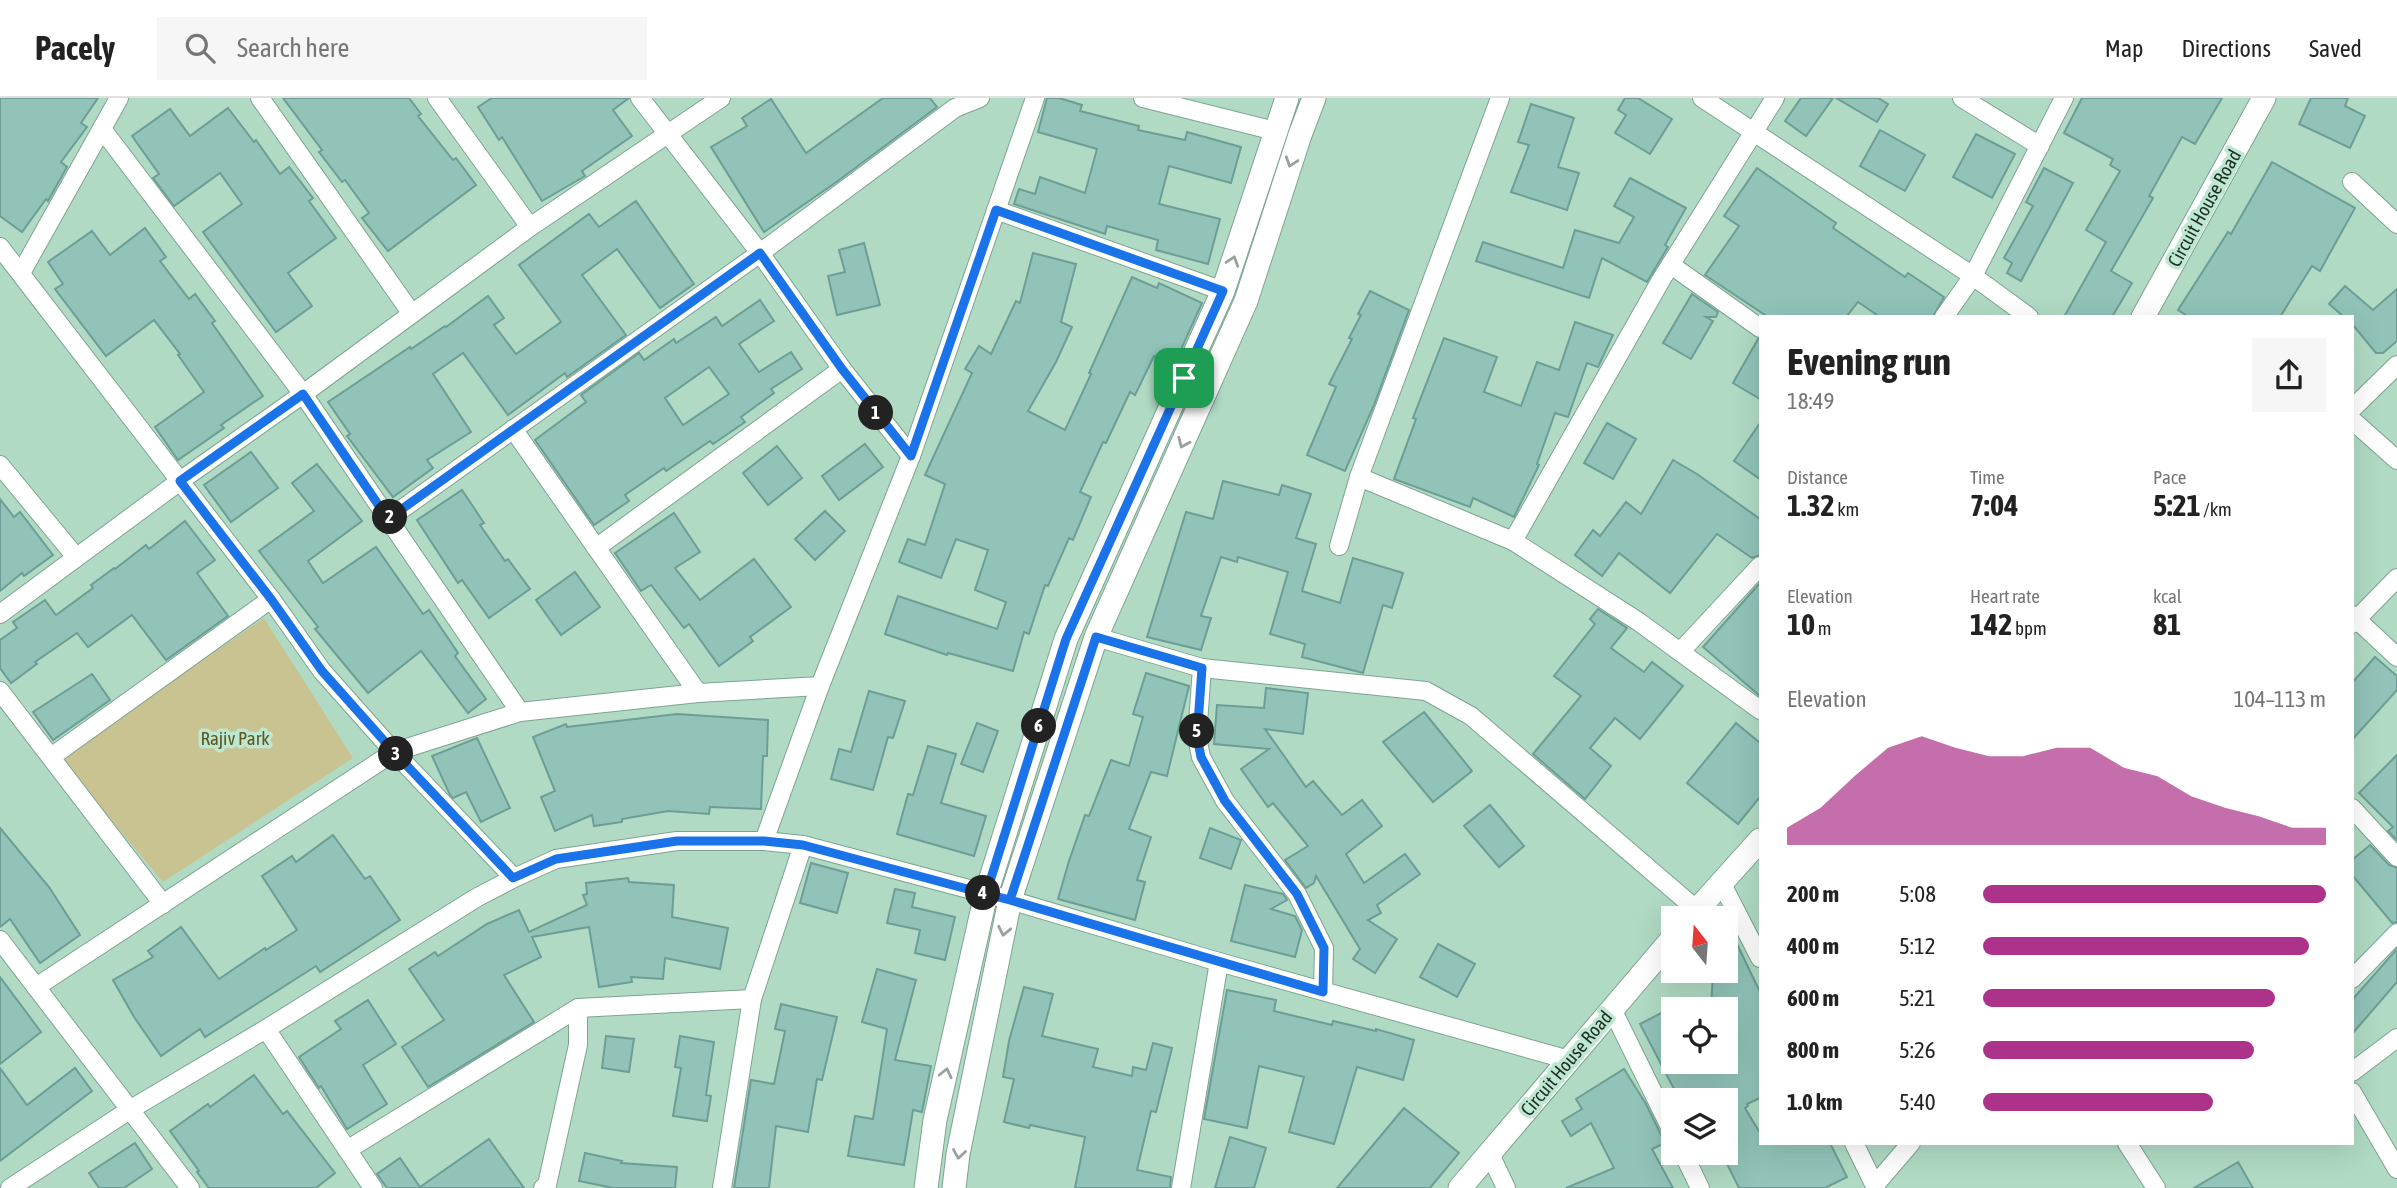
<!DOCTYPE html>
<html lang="en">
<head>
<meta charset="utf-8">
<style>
  :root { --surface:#fff; --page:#f6f6f6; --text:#222; --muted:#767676; --line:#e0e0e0; --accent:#ac3389 }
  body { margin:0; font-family:"Asap Condensed",sans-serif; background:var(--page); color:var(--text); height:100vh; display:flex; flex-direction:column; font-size:26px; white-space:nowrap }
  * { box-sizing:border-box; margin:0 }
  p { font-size:23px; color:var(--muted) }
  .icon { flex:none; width:38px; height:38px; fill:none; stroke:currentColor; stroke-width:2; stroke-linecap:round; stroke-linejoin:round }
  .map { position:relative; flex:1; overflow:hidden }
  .side { position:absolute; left:1759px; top:217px; width:595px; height:830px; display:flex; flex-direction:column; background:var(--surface); border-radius:0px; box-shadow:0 7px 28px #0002 }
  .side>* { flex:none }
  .needle { width:46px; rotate:343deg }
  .fabs { position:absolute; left:1661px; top:808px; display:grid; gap:14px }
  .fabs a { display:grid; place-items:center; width:77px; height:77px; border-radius:0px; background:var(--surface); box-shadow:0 7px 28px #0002; font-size:35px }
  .pin { position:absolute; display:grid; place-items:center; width:60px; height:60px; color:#fff; margin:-30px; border-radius:14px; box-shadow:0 4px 10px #0006 }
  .km { position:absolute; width:35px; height:35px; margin:-18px; border-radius:50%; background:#222; color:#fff; font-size:19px; line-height:35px; text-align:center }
  .round { display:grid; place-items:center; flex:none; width:74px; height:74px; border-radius:0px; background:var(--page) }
  .head { display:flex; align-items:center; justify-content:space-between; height:119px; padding:0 28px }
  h1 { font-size:38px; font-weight:700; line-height:52px }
  .stats { display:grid; grid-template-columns:repeat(3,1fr); gap:10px; height:119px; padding:7px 28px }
  .stats div { display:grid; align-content:center }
  .stats b { font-size:30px; font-weight:700 }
  .stats small { font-size:19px; font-weight:400 }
  .stats p { font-size:19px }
  .chart { height:196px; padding:14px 28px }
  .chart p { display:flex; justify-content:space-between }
  .chart svg { width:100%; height:126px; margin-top:7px; fill:var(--accent); opacity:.7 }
  ul { padding:0 28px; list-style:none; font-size:23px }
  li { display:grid; grid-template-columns:112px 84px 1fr; align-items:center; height:52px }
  li i { height:18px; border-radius:9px; background:var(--accent) }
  header { display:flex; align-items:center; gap:42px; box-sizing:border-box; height:98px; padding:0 35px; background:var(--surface); border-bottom:2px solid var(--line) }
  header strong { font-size:33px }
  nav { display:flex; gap:38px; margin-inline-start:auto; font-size:24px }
  .search { width:490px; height:63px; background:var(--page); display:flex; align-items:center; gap:18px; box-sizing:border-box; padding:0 24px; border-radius:0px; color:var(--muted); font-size:26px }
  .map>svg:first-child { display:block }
  .green { fill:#c9c392 }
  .building { fill:#91c3b9; stroke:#6d9e95; stroke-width:2; fill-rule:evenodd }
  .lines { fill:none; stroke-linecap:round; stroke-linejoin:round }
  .minor-casing { stroke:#7ca590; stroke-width:20 }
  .tertiary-casing { stroke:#7ca590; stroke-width:25 }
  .minor { stroke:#fff; stroke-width:18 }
  .tertiary { stroke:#fff; stroke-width:23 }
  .oneway { stroke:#99a19d }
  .route-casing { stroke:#fff; stroke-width:14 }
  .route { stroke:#1a73e8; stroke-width:9 }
  .labels { text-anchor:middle; stroke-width:7; stroke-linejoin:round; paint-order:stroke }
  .street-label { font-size:19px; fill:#1d2e25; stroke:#bde7d1 }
  .park-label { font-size:19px; fill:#5e571f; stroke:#bde7d1 }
</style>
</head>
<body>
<header>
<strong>Pacely</strong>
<div class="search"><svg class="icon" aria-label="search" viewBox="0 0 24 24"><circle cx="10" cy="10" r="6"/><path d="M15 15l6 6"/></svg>Search here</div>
<nav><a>Map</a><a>Directions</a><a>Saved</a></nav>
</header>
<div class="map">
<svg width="2397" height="1090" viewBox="0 0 2397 1090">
  <rect width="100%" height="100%" fill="#b0dac4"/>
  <polygon class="green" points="264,520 353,660 163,784 59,660"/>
  <g class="building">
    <polygon points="0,0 98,0 81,25 87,29 61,64 67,69 48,103 46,101 22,134 0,118"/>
    <polygon points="283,0 409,0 421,16 418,18 453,62 456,60 476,87 388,153 362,120 369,115 345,82 342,84 319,54 322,52"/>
    <polygon points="492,0 629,0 613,12 632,38 582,73 585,78 542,103 502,39 499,42 478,9"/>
    <polygon points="883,0 930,0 937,9 835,85 764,134 711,49 747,28 742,20 771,1 806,55"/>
    <polygon points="1047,0 1059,0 1082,7 1080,13 1139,28 1138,32 1185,42 1187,34 1241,49 1231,85 1169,68 1159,106 1220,121 1208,166 1156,152 1158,142 1107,128 1105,136 1014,106 1019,91 1035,96 1040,79 1085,95 1097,51 1038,34"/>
    <polygon points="1625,0 1638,0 1672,21 1650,56 1615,35 1626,17 1618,12"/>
    <polygon points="1801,0 1833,0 1806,38 1785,23"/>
    <polygon points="1836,0 1878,0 1888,6 1877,24"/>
    <polygon points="2082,0 2222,0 2195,46 2182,39 2149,98 2153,100 2111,173 2132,185 2112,219 2064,219 2106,144 2086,132 2120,73 2110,67 2113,61 2064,35"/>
    <polygon points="2311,0 2348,0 2345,8 2365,18 2350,50 2299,26"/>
    <polygon points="1531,6 1574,20 1558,69 1579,75 1567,112 1511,94 1529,47 1518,44"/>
    <polygon points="228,10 254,44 256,42 280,76 289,69 313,100 309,103 336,140 288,175 312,208 276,234 203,134 242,106 220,75 174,108 153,80 159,76 132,38 170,11 190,38"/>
    <polygon points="1880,32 1925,57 1905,93 1860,68"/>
    <polygon points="1976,36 2015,56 1992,100 1953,79"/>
    <polygon points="2272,64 2355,110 2320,173 2312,168 2280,219 2189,219 2178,212 2228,134 2231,136"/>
    <polygon points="1757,70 1836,125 1833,130 1905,179 1908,175 1944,199 1933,219 1880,219 1858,204 1846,219 1768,219 1705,177 1739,128 1724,118"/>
    <polygon points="2044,70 2073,85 2021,183 2007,175 2012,165 2004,160 2033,108 2026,104"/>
    <polygon points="1630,80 1686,110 1665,147 1668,149 1647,184 1602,160 1589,200 1476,163 1483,144 1563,170 1575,132 1619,145 1634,119 1614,108"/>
    <polygon points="636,103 694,186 660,210 617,151 582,177 626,237 567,279 565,275 508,317 463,255 433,276 471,334 427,362 433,370 393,399 347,338 350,336 328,304 410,249 411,251 445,228 446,229 488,198 504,220 494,227 516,256 561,224 519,167 589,116 599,129"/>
    <polygon points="145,130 166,159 160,163 189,201 195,196 215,223 212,225 263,298 221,327 224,330 178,362 155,329 204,294 178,257 180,256 154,222 106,258 55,191 63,186 48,164 92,133 110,157"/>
    <polygon points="864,145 880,207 837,217 828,178 845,174 839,152"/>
    <polygon points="1033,155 1076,166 1061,224 1072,229 1056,264 1028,313 1065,332 1091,276 1089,275 1132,179 1157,190 1159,185 1202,205 1174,267 1154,258 1135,297 1130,294 1106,345 1103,344 1080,394 1091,399 1073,442 1069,440 1048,488 1045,487 1029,536 1024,534 1013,573 948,555 947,557 885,536 898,498 997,531 1006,504 975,492 988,452 956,441 941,480 899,464 908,441 925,447 945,386 925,377 972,275 965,271 979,248 991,256 1016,203 1020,205"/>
    <polygon points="2345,188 2373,212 2397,191 2397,243 2383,255 2376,255 2352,226 2352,219 2344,219 2329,206"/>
    <polygon points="1370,193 1409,212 1374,307 1345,373 1307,357 1336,289 1329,286 1352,241 1349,240 1361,217 1358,216"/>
    <polygon points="1692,196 1718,214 1716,219 1706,219 1713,223 1691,261 1663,245"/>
    <path d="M760,202l14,21 -35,23 20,28 32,-20 11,17 -31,20 3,4 -33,24 4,5 -32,22 -3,-3 -44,30 -2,-3 -39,27 4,6 -35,24 -59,-85 51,-38 -5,-7 58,-42 5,7 30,-21 2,4 40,-26 6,9zM709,269l20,27 -46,31 -18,-27z"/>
    <polygon points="1575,224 1613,237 1598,269 1587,265 1568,319 1555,315 1537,366 1539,367 1514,419 1473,400 1470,409 1394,381 1416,321 1413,320 1444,240 1497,259 1484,294 1521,308 1537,264 1559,272"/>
    <polygon points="1758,241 1760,241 1760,301 1733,285"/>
    <polygon points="1607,325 1636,341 1613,381 1584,365"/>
    <polygon points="1760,325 1760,381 1734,363"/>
    <polygon points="865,346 883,369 839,402 822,378"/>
    <polygon points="777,348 802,380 768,407 743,375"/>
    <polygon points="251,354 278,390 231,424 204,387"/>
    <polygon points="1673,362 1697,376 1760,421 1760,457 1752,460 1717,436 1670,495 1619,455 1602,478 1575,457 1593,432 1600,438 1626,404 1641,416"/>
    <polygon points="317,366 362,423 308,463 323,485 376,449 423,516 429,512 458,555 455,558 486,601 468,615 421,553 368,595 315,531 318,529 259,453 314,413 292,385"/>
    <polygon points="1223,383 1279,397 1282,387 1311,396 1296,440 1316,446 1302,493 1340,505 1353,460 1403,475 1392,510 1383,507 1363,575 1302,559 1305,546 1270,536 1288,474 1238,459 1237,464 1221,459 1201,518 1211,520 1201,552 1147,539 1186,414 1213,421"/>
    <polygon points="462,392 484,425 480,427 505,463 508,461 530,491 489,520 462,482 458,485 417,422"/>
    <polygon points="0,401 14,419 20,414 53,457 24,478 22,475 0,493"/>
    <polygon points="825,413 845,433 815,462 795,441"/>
    <polygon points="674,415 700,454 675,470 700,502 754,461 791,509 750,539 753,543 719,568 689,526 684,530 651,487 641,493 615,455"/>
    <polygon points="185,423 215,462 197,475 228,518 166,562 132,517 88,549 77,535 35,564 37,566 11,585 0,570 0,542 17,530 13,524 45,502 56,517 93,490 91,487 114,470 115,471 146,447 149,451"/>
    <polygon points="575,474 600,509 561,537 536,502"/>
    <polygon points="1760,485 1760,598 1703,549"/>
    <polygon points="1598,511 1627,530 1611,550 1644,574 1652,564 1683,588 1640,641 1615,620 1590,650 1611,668 1585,701 1533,656 1581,598 1554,578 1595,526 1590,521"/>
    <polygon points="2375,559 2397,578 2397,592 2352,642 2352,585"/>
    <polygon points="1146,575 1189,588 1167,678 1151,674 1129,731 1151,739 1137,782 1145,784 1135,822 1058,801 1069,763 1085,717 1089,718 1111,662 1129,668 1143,619 1133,616"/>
    <polygon points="92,576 110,602 53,642 33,614"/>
    <polygon points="1266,590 1308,595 1303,636 1265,631 1306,689 1313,683 1342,717 1362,702 1382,728 1346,756 1364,785 1405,756 1420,776 1377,807 1381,815 1368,822 1397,841 1375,875 1353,861 1360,851 1316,778 1314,785 1306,790 1285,762 1308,748 1273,705 1268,709 1241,671 1269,651 1214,646 1217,607 1264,610"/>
    <polygon points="869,593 905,603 893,640 888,639 873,692 831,681 839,651 851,654"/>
    <polygon points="1424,614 1472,673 1433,704 1383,644"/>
    <polygon points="677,616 768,622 767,658 763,658 761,711 710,709 709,716 668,713 622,721 622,724 594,728 592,717 555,733 541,699 555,693 533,639 566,626 567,629"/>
    <polygon points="977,625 998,633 983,674 961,666"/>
    <polygon points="1736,625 1760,645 1760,699 1738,726 1687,685"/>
    <polygon points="477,640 510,710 481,724 466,694 453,700 450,697 432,658"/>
    <polygon points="928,648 956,656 941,705 986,718 974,758 897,736 908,696 913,697"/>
    <polygon points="2397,657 2397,742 2388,733 2393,729 2359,695"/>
    <polygon points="1490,707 1524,748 1499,769 1464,728"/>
    <polygon points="0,730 49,789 80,837 40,865 10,821 0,829"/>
    <polygon points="1210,730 1241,742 1231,771 1200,760"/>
    <polygon points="333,737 365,781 370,778 400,822 320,874 316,868 205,939 200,931 161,958 134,919 113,882 153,859 148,853 181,829 219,881 265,850 266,852 297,832 262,778 292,758 296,764"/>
    <polygon points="2370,747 2389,767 2397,770 2397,824 2392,825 2352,777 2352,762"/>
    <polygon points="811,765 848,775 837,815 800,805"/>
    <polygon points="628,780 629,784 674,787 672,819 728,830 720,871 665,860 663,881 631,879 632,884 599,889 589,829 532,839 541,859 504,877 534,924 428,989 402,949 444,922 409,871 435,854 438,858 487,826 519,812 529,834 587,807 583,797 587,796 586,785"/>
    <polygon points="1245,787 1283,796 1287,802 1271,811 1295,818 1302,832 1295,859 1231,843"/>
    <polygon points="895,791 915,795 912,809 955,819 945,862 915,855 920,832 887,825"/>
    <polygon points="1726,823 1760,894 1760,1000 1747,1006 1748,1008 1745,1010 1760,1035 1760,1045 1830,1045 1847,1079 1825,1090 1739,1090 1726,1064 1726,1003 1683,1003 1673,989 1640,926 1673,909 1673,964 1726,964 1726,912 1711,912 1713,873 1726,873"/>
    <polygon points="1438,846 1475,866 1457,899 1420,879"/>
    <polygon points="2397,851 2397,884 2352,936 2352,902"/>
    <polygon points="877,871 916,882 895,962 931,968 922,1014 913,1012 904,1067 848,1058 855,1018 873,1021 887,931 862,924"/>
    <polygon points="0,879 41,934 0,966"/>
    <polygon points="1024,889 1053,896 1042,938 1098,951 1093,969 1132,978 1133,969 1146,972 1153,945 1172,950 1156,1014 1151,1013 1137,1072 1171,1079 1170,1090 1075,1090 1085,1039 1030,1027 1029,1030 1004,1024 1014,981 1003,979 1009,943"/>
    <polygon points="1227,892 1276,902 1274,913 1332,927 1333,923 1376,933 1376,931 1414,942 1403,982 1357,969 1334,1046 1289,1034 1304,979 1259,968 1247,1030 1204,1021"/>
    <polygon points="368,902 396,946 363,967 387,1006 347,1031 321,988 319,990 299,959 341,931 335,923"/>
    <polygon points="781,906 837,919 822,982 817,981 808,1034 776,1028 769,1090 734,1090 751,982 774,986 785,933 775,931"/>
    <polygon points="606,938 634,941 629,974 602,970"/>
    <polygon points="680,938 714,944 706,997 711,998 707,1023 673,1018 681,970 675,969"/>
    <polygon points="0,970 27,1007 75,970 92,993 0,1063"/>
    <polygon points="1624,971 1646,1006 1665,1045 1652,1051 1673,1090 1566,1090 1614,1070 1591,1025 1571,1038 1562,1023 1582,1011 1576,1001"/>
    <polygon points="254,977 283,1016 287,1013 335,1075 316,1090 209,1090 197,1074 199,1073 170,1033 208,1006 210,1009"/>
    <polygon points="1404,1010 1459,1055 1430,1090 1337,1090"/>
    <polygon points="1230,1039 1266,1050 1254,1090 1215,1090"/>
    <polygon points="489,1041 524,1090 387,1090 377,1076 400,1060 420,1089"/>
    <polygon points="135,1045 152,1071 124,1090 99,1090 89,1075"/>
    <polygon points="585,1055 622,1063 621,1065 677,1069 675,1090 613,1090 579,1083"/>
    <polygon points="2238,1064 2253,1090 2194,1090"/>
  </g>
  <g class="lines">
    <g class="minor-casing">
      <g id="minor">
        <polyline points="260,0 412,216"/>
        <polyline points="437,0 530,129"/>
        <polyline points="640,0 760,155 842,271 911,358"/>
        <polyline points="1143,0 1275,33"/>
        <polyline points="1500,0 1359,379 1513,443 1639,524 1760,612"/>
        <polyline points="1702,0 1973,178 2029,219"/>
        <polyline points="1962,0 2040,48"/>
        <polyline points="102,31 303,296 520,614"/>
        <polyline points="2352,84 2397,126"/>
        <polyline points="996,112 1223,193"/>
        <polyline points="0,149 180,383 303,296 530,129 721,0"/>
        <polyline points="1671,167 1760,230"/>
        <polyline points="21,175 119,0"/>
        <polyline points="1944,219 1973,178 2064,0"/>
        <polyline points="2352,311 2397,267"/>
        <polyline points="2352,322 2397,362"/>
        <polyline points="513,331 698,595"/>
        <polyline points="0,367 76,459"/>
        <polyline points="388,421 760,155 955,10 980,0"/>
        <polyline points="1513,443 1661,182 1775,0"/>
        <polyline points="1339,448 1359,379"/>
        <polyline points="596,450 842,271"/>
        <polyline points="0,516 180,383 271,501 322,573 394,654 514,780"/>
        <polyline points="2352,517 2397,559"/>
        <polyline points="2352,526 2397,480"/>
        <polyline points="1096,539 1202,570 1426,593 1471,618 1697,812"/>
        <polyline points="1680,554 1760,468"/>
        <polyline points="1202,570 1197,639 1201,659 1225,703 1297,796 1324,850 1323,893"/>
        <polyline points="0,593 163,806"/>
        <polyline points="51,659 271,501"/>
        <polyline points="2352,710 2397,759"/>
        <polyline points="764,743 820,588 911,358 1035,0"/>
        <polyline points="1722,786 1760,860"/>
        <polyline points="0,842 190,1090"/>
        <polyline points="2352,881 2397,835"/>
        <polyline points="36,889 394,654 520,614 698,595 820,588"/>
        <polyline points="1612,911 1673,1035"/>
        <polyline points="266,931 373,1090"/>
        <polyline points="2352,974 2397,940"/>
        <polyline points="2352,994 2397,1071"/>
        <polyline points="1854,1045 1876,1090"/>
        <polyline points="2127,1045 2156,1090"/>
        <polyline points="347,1052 578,910 752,901"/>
        <polyline points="1683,1055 1700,1090"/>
        <polyline points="1490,1056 1506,1090"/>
        <polyline points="1875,1087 1911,1045"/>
        <polyline points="10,1090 131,1011 266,931 476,800 514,780 556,761 677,743 764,743 803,747 1010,802 1219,864 1569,962"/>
        <polyline points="543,1090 547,1087 578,947 578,910"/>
        <polyline points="722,1090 752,901 803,747"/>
        <polyline points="1181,1090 1219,864"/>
      </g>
    </g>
    <g class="tertiary-casing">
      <g id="tertiary">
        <polyline points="2143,219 2264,0"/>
        <polyline points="1689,821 1760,742"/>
        <polyline points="926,1090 935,1022 986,796 1066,541 1223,193 1287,0"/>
        <polyline points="954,1090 958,1056 1010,802 1096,539 1246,203 1300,37 1314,0"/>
        <polyline points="1460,1090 1673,840"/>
      </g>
    </g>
    <use href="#minor" class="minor"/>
    <use href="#tertiary" class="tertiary"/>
  </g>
  <defs><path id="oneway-chevron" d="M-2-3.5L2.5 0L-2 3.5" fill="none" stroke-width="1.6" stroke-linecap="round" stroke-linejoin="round" transform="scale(1.75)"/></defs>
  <g class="oneway">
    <use href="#oneway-chevron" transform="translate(1291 64) rotate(108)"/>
    <use href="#oneway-chevron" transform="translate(1233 163) rotate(-72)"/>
    <use href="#oneway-chevron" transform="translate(1183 345) rotate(114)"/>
    <use href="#oneway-chevron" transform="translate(1004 833) rotate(102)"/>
    <use href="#oneway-chevron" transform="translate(946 975) rotate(-77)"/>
    <use href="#oneway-chevron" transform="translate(959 1056) rotate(99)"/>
  </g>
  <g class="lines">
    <g class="route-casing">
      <polyline id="route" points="1184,280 1223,193 996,112 911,358 842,271 760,155 388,421 303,296 180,383 271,501 322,573 394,654 513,780 556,761 677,743 764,743 803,747 986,796 1010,802 1323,894 1324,850 1297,796 1225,703 1201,659 1197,639 1202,570 1096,539 1010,802 986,796 1066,541 1184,280"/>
    </g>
    <use href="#route" class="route"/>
  </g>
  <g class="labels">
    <g class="street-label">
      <text transform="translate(2204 110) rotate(-61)" y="7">Circuit House Road</text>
      <text transform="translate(1566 965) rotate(-50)" y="7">Circuit House Road</text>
    </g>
    <g class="park-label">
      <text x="235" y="647">Rajiv Park</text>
    </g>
  </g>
</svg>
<div class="fabs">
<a><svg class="needle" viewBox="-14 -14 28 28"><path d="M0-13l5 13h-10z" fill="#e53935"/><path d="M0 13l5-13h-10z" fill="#767676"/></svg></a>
<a><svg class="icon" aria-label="locate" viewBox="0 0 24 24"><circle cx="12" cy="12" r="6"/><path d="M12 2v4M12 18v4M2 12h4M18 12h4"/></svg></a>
<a><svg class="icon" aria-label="layers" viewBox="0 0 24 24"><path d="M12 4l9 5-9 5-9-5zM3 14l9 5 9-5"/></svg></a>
</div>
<div class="pin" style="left:1184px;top:280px;background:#1e9e55"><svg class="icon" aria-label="arrive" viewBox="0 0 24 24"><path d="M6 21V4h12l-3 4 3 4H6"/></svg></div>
<b class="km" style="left:876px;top:315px">1</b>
<b class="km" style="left:390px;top:419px">2</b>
<b class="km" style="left:396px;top:656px">3</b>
<b class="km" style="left:983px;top:795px">4</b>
<b class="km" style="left:1197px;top:633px">5</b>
<b class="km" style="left:1039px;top:628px">6</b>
<section class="side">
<div class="head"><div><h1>Evening run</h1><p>18:49</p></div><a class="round"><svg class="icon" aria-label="share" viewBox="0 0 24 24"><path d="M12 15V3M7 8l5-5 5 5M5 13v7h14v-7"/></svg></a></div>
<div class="stats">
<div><p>Distance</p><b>1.32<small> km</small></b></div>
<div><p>Time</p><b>7:04</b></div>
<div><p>Pace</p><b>5:21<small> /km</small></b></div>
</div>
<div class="stats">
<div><p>Elevation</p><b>10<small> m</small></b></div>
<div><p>Heart rate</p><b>142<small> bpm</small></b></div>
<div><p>kcal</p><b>81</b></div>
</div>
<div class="chart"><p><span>Elevation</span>104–113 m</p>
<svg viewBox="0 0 160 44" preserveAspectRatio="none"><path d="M0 44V38L10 31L20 20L30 10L40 6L50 10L60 13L70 13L80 10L90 10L100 17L110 20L120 27L130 31L140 34L150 38L160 38V44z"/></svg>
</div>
<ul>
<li><b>200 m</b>5:08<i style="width:100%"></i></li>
<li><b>400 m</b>5:12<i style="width:95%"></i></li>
<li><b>600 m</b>5:21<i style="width:85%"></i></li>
<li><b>800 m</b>5:26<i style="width:79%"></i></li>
<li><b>1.0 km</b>5:40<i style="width:67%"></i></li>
</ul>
</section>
</div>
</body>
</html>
